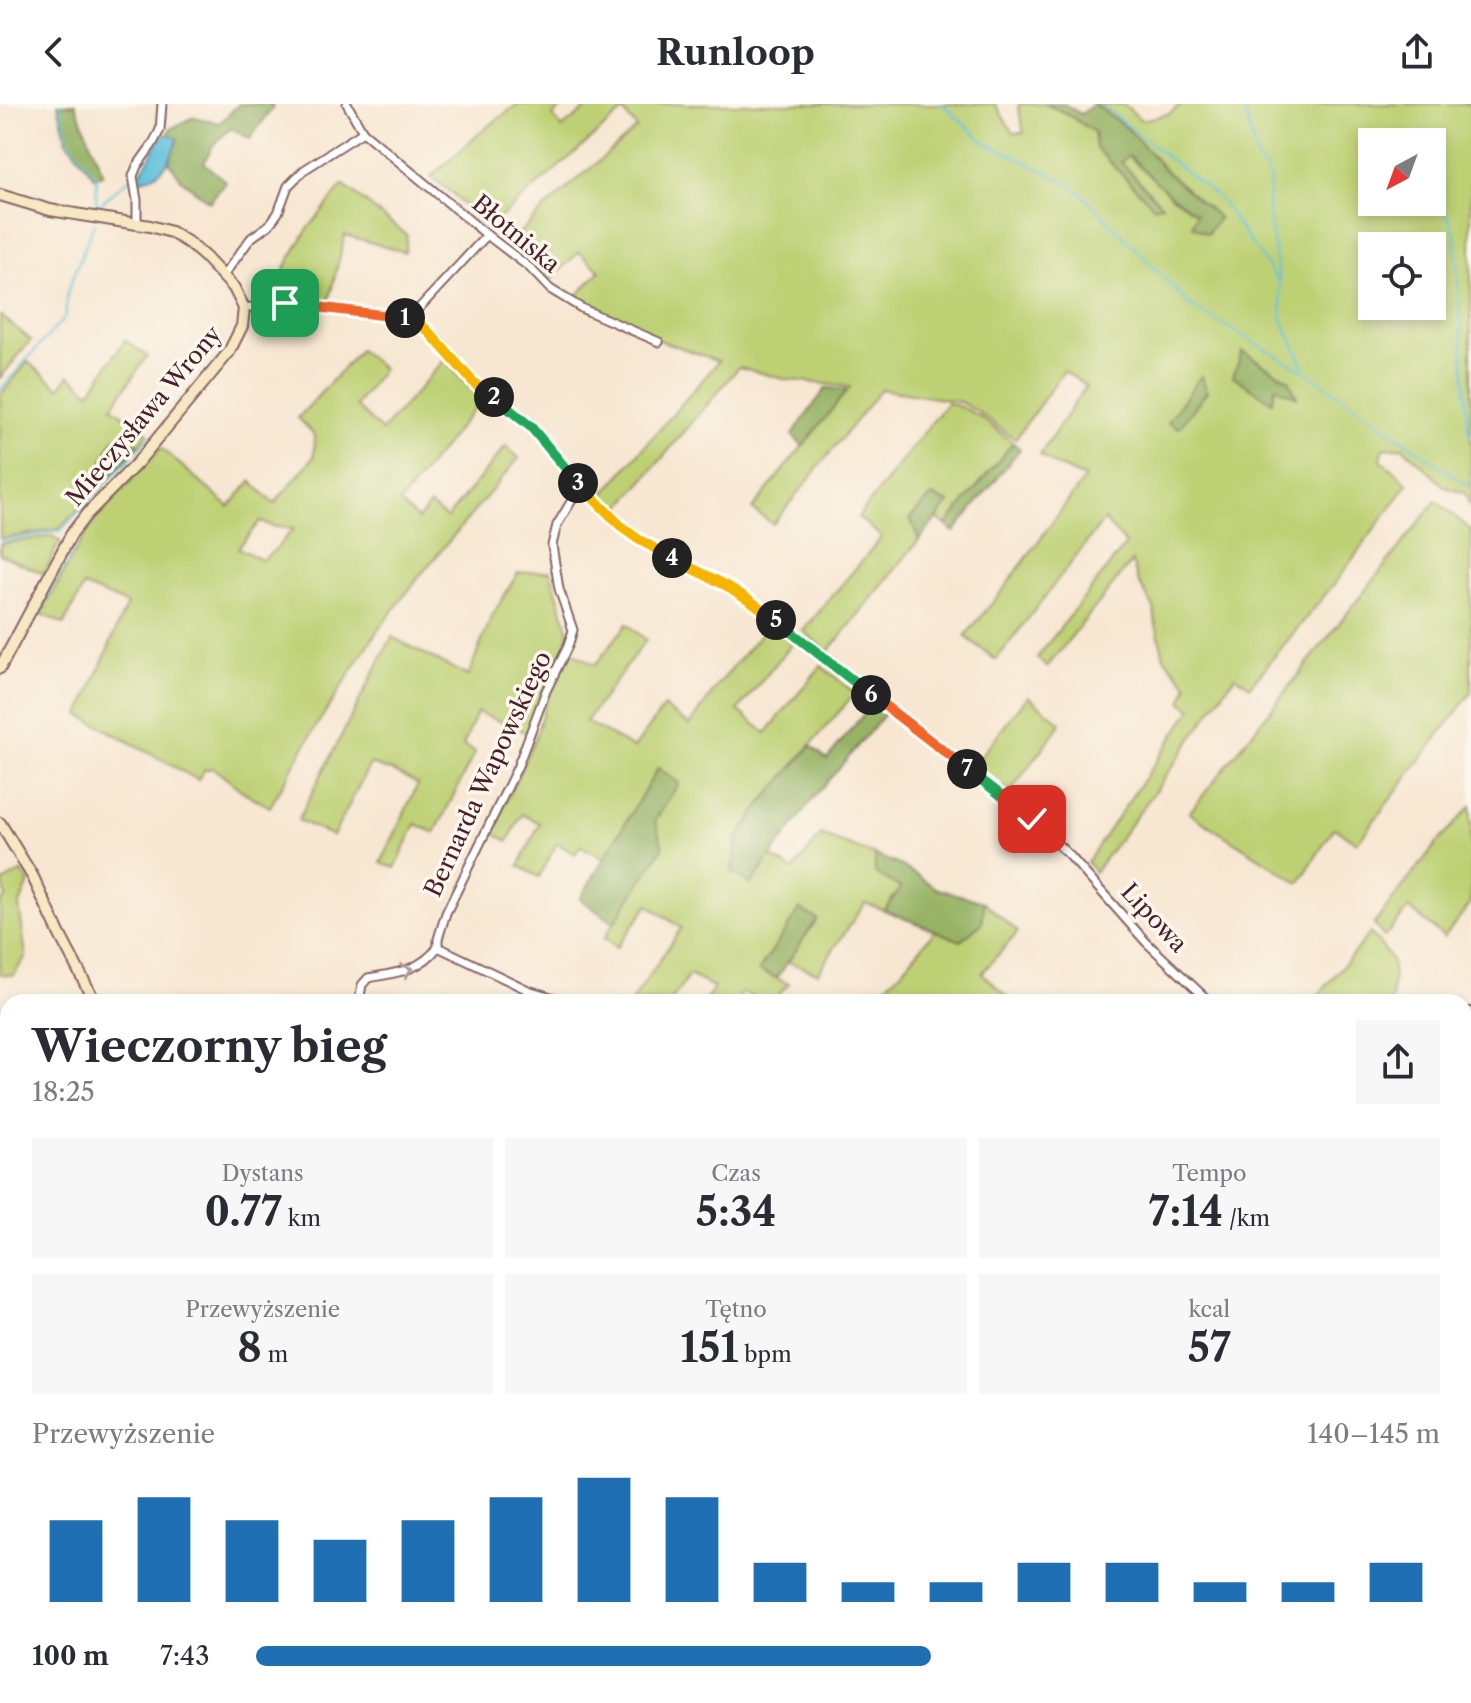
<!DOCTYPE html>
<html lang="pl">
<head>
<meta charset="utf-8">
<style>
  :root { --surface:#fff; --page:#f7f7f7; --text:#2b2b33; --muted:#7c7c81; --accent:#1f6fb2 }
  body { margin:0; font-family:"Libre Caslon Text",serif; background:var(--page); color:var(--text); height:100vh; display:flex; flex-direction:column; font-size:30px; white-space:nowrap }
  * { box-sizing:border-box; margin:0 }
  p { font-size:26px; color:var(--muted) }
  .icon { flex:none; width:44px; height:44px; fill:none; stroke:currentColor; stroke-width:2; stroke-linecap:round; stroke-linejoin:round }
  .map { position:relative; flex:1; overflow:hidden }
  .panel { position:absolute; left:0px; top:890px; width:1472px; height:710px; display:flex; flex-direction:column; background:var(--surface); border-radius:24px 24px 0 0; box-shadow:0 4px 12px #0003 }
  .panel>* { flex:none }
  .needle { width:52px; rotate:221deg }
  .controls { position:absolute; left:1358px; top:24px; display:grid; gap:16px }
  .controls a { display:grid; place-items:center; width:88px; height:88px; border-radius:0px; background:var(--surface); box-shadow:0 4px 12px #0003; font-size:40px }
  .pin { position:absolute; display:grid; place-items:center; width:68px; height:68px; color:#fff; margin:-34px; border-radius:16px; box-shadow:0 4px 12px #0006 }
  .km { position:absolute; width:40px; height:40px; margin:-20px; border-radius:50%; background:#222; color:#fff; font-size:22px; line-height:40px; text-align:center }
  .round { display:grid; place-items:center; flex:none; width:84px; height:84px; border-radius:0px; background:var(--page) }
  .overview { display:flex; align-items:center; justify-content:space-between; height:136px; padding:0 32px }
  h1 { font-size:44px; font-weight:700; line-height:60px }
  .metrics { display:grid; grid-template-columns:repeat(3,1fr); gap:12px; height:136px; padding:8px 32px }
  .metrics div { display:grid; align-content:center; border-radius:0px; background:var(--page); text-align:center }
  .metrics b { font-size:40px; font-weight:700 }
  .metrics small { font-size:22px; font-weight:400 }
  .metrics p { font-size:22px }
  .chart { height:224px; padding:16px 32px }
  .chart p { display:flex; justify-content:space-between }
  .chart svg { width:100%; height:144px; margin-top:8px; stroke:var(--accent); stroke-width:6 }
  ul { padding:0 32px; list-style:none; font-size:26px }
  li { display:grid; grid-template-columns:128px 96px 1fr; align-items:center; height:60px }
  li i { height:20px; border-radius:10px; background:var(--accent) }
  header { display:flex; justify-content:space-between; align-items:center; height:104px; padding:0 32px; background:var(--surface); font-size:36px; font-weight:700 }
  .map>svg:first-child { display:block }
  .green { fill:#bdd073; stroke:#84784f; stroke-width:2; fill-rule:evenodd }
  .forest { fill:#96b265; stroke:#706848; stroke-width:2 }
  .water { fill:#5dc1db; stroke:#547083; stroke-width:2 }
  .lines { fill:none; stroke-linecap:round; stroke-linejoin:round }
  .stream { stroke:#5dc1db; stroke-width:2 }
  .street-casing { stroke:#876565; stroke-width:11 }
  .secondary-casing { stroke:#876565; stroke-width:14 }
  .primary-casing { stroke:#876565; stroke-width:15 }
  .highway-casing { stroke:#876565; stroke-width:18 }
  .street { stroke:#fff; stroke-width:7 }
  .secondary { stroke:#f7e8c3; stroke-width:10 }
  .primary { stroke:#ebc669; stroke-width:11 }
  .highway { stroke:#ebc669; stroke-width:14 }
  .oneway { stroke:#ae9aa0 }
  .split-1-casing { stroke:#fff; stroke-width:16 }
  .split-2-casing { stroke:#fff; stroke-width:16 }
  .split-3-casing { stroke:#fff; stroke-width:16 }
  .split-4-casing { stroke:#fff; stroke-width:16 }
  .split-5-casing { stroke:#fff; stroke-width:16 }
  .split-6-casing { stroke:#fff; stroke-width:16 }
  .split-7-casing { stroke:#fff; stroke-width:16 }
  .split-8-casing { stroke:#fff; stroke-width:16 }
  .split-1 { stroke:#f0652b; stroke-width:10 }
  .split-2 { stroke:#f5b400; stroke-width:10 }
  .split-3 { stroke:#22a559; stroke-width:10 }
  .split-4 { stroke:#f5b400; stroke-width:10 }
  .split-5 { stroke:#f5b400; stroke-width:10 }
  .split-6 { stroke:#22a559; stroke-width:10 }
  .split-7 { stroke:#f0652b; stroke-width:10 }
  .split-8 { stroke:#22a559; stroke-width:10 }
  .labels { text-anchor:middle; stroke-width:7; stroke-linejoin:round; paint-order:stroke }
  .street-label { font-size:24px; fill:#4a1f2b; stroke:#fbf7ec }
</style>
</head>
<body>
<header><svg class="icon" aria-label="back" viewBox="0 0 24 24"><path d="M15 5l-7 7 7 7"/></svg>Runloop<svg class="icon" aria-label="share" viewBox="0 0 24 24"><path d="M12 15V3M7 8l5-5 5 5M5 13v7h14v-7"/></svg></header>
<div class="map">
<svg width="1471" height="1599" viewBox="0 0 1471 1599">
  <rect width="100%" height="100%" fill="#fbf7ec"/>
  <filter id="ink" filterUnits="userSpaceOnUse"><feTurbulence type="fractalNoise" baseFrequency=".0125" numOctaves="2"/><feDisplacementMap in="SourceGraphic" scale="16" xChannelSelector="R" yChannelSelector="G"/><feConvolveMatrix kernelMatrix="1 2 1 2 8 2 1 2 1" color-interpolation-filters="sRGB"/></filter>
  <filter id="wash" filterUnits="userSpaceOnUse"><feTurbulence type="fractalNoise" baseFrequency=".006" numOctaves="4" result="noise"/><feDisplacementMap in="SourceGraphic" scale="32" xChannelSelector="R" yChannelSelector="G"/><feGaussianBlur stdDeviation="1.8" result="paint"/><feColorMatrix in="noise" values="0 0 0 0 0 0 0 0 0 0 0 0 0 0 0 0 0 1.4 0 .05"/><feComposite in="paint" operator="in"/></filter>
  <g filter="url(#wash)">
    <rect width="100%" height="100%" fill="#f7e6d1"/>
    <g class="green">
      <path d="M518,0h47l-12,12 9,12 30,-24h403l18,29h11l-6,-27 2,-2h25l19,8 30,20 2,16 58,58 7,-2 -41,-43 8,-6 40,38 29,21 22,4 -53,-47 -38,-42 -34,-25h30l17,16 28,-6 12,-10h290v405l-6,-16 -20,-6 -42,-40 -20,2 -2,12 15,11 12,12 -73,99 -85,103 -15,-10 -74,107 -66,89 -8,-10 105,-153 -11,-7 7,-17 -24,-28 -8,-33 -2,-16 -16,-27 -6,-20 -85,106 -10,-9 89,-114 -22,-24 -108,140 -31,-24 37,-45 83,-113 -28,-12 -17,-11 46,-69 -22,-15 -49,68 -37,-27 -18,-10 -79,-13 -108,135 -21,-15 98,-122 -67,-8 -44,-12 -119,141 -19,-11 118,-136 -60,-21 -86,-40 27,-29 -21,-19 -31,30 -41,-37 39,-38 91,-79 -14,-17 -136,118 -34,-35 -22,-17 51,-46zM1372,38h60v60h-60zM1372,142h60v60h-60z"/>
      <polygon points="343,81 407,131 405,148 345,131 328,200 280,191 285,163 307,126"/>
      <polygon points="0,211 31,236 0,274"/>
      <polygon points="125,236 147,252 112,303 148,329 139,341 126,329 103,358 112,372 59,425 0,435 0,291 28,258 60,284 69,271 90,288"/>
      <path d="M360,246l23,19 -27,37 26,25 63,-72 19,23 18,16 -82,105 18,16 12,-14 17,13 59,-72 13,12 -96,114 -45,58 -63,98 -45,79 -25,-14 -32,-25 -9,2 -6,10 -118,-65 47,-111 -43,-18 -20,38 -23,-10 40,-73 15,-22 65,-71 68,59 22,-26 23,23 40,-47 1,-22 -17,-17zM260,417l11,5 22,3 -16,19 -15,12 -24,-12z"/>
      <path d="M947,299c26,5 46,24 66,40l-67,82 -9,-7 11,-15 -38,15 9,22 -91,112 -25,-21 79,-94 -24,-20z"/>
      <polygon points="1436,397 1471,426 1471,589 1357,739 1334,724 1299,779 1189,709"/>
      <polygon points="52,432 60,437 44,470 0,450 0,440"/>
      <polygon points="550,467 569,528 565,544 546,576 530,630 477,608 463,642 475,648 435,729 416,720 395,764 381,759 418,680 395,668 370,660 333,732 298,716 392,533 468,572 492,512 518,469"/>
      <polygon points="627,520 646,536 616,576 586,618 634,644 664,603 690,621 718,581 769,520 793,539 738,606 766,629 821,562 855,589 764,696 737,735 751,780 770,752 793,766 821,731 875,751 875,769 901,784 884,806 865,799 818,868 787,858 817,815 800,805 759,866 789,880 770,898 762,898 743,888 736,898 705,898 714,883 689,871 671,898 632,898 681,824 648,801 616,844 604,834 663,744 655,717 678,680 658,664 604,755 581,742 575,750 557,739 539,773 519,762 540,719 522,710 508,737 492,728 536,632 548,589 570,547 595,561"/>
      <polygon points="1028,592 1061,619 1010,688 973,662"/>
      <polygon points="1471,702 1471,799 1444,833 1409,804 1384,833 1374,820 1436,740"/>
      <polygon points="22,767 29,778 19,802 26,852 14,871 0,870 0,798 6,794 3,778"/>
      <polygon points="984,798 1018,828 982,869 1014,898 961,898 949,890 935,898 868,898 900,869 935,827 961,836 982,819"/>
      <path d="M1370,829c28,30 24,29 22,69h-79z"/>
      <polygon points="1471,993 1471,1339 1464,1336 1464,1001"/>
      <polygon points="0,1201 8,1202 8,1310 0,1318"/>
      <polygon points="1464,1477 1471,1481 1471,1599 1286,1599 1292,1592 1464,1592"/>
      <polygon points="737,1592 895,1592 902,1599 746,1599"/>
    </g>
    <g class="forest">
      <polygon points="58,0 75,0 103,70 95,74 67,37"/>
      <polygon points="239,0 272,0 273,3 250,35 231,24 213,41 204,59 226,78 209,98 182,76 169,58 177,35 169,30 170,25 194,13 220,19"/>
      <polygon points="1045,0 1064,0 1081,10 1094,0 1128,25 1166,67 1219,114 1207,130 1192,122 1197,110 1168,89 1129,51 1121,58 1162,101 1154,103 1096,44 1094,28 1064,8"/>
      <polygon points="1242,247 1289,276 1297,293 1275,283 1272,298 1233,272"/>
      <polygon points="1201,272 1207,287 1179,324 1168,318"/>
      <polygon points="826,284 847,286 803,342 792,331"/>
      <polygon points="126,329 139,341 112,372 103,359 112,337"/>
      <polygon points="1013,339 1020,345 954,428 946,421"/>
      <polygon points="932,392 949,399 919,436 910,414"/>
      <polygon points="872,600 885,610 814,693 751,780 732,768 737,735 764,696 811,642 827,655"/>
      <polygon points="658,664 679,679 655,717 663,743 614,819 580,795"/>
      <polygon points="875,751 902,762 938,785 984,798 982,819 961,837 884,806 901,784 875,769"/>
      <polygon points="800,805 817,815 777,874 759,866"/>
      <polygon points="392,1592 507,1592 499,1599 384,1599"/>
    </g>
    <path class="water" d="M169,30l9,5c-7,19 -15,37 -37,41l-1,-6 22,-38z"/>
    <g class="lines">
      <g class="stream">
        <polyline points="60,0 68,36 97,74 96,106"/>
        <polyline points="942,0 984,38 1049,69 1079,87 1192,203 1306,268 1471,384"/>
        <polyline points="1100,0 1218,93 1279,178"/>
        <polyline points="1243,0 1257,54 1270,72 1268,106 1280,180 1282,215 1305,266"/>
        <polyline points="1432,76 1455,129 1468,325 1471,333"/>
        <polyline points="97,103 130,74"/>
        <polyline points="0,286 65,213 68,186 94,120"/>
        <polyline points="0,438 60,427 151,332"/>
        <polyline points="38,511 77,437"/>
        <polyline points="0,909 8,924"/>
        <polyline points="576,1592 585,1599"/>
        <polyline points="729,1592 739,1599"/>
        <polyline points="778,1592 784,1599"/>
        <polyline points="891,1592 897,1599"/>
        <polyline points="1000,1599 1007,1592"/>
      </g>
    </g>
  </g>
  <g filter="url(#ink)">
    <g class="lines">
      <g class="street-casing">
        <g id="street">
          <polyline points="347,0 363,28 487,131 530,164 550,185 583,205 659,238"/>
          <polyline points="137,120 137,96 133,72 137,62 152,41 160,26 162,0"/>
          <polyline points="223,172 251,134 269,121 278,109 288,82 304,66 363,28"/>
          <polyline points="244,204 285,199 388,211 417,218 436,234 475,280 506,301 531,323 591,394 624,425 638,435 751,497 876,595 1020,704 1070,752 1146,838 1210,898"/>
          <polyline points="409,215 487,131"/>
          <path d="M359,898l3,-17 6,-7c28,-5 52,-7 70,-31"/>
          <polyline points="568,898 528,886 438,843 438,835 446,809 517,664 546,587 568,542 573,526 559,485 552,441 557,421 581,381"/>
          <polyline points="360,1592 362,1599"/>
          <polyline points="1274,1599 1280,1592"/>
        </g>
      </g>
      <g class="secondary-casing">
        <g id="secondary">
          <polyline points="0,91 50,106 150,122 171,128 189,139 205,153 234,184 244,204 242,222 229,248 138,358 86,411 72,429 0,564"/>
          <polyline points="0,719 33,773 60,831 95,898"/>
          <polyline points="1464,910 1471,909"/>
        </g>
      </g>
      <g class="primary-casing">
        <g id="primary">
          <polyline points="0,1192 8,1192"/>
          <polyline points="1464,1351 1471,1354"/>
        </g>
      </g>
      <g class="highway-casing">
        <g id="highway">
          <polyline points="0,1169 8,1170"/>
          <polyline points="0,1324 8,1317"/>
          <polyline points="0,1355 8,1350"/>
        </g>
      </g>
      <use href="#street" class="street"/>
      <use href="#secondary" class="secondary"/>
      <use href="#primary" class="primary"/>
      <use href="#highway" class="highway"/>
    </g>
    <defs><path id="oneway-chevron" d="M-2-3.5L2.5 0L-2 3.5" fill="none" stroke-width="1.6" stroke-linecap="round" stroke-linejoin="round" transform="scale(2)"/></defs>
    <use class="oneway" href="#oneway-chevron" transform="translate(407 866) rotate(-18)"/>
  </g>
  <g class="lines" filter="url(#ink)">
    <g class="split-1-casing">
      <polyline id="split-1" points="285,199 405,214"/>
    </g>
    <g class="split-2-casing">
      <polyline id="split-2" points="405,214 417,218 427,226 475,280 494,293"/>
    </g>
    <g class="split-3-casing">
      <polyline id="split-3" points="494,293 531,323 578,379"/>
    </g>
    <g class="split-4-casing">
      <polyline id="split-4" points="578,379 624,425 638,435 672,454"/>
    </g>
    <g class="split-5-casing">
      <polyline id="split-5" points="672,454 729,483 751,497 776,516"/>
    </g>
    <g class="split-6-casing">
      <polyline id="split-6" points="776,516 871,591"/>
    </g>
    <g class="split-7-casing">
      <polyline id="split-7" points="871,591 967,665"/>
    </g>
    <g class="split-8-casing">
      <polyline id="split-8" points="967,665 1032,715"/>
    </g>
    <use href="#split-1" class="split-1"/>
    <use href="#split-2" class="split-2"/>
    <use href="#split-3" class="split-3"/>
    <use href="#split-4" class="split-4"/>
    <use href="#split-5" class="split-5"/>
    <use href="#split-6" class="split-6"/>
    <use href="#split-7" class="split-7"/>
    <use href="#split-8" class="split-8"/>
  </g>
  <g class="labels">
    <g class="street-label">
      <text transform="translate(516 130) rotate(40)" y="8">Błotniska</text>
      <text transform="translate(144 312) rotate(-50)" y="8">Mieczysława Wrony</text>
      <text transform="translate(488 670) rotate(-65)" y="8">Bernarda Wapowskiego</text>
      <text transform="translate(1154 814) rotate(47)" y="8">Lipowa</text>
    </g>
  </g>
</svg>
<div class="controls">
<a><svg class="needle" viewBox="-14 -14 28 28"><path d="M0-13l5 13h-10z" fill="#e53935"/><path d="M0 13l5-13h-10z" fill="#7c7c81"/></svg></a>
<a><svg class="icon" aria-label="locate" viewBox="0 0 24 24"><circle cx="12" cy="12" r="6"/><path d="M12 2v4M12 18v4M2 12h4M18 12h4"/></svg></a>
</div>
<div class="pin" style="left:285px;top:199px;background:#1e9e55"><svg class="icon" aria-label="arrive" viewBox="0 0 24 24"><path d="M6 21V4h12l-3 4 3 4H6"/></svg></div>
<div class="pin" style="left:1032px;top:715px;background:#d93025"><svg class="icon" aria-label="check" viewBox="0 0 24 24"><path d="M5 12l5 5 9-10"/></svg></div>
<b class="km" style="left:405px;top:214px">1</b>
<b class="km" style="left:494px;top:293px">2</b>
<b class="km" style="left:578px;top:379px">3</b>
<b class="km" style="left:672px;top:454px">4</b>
<b class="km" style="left:776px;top:516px">5</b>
<b class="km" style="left:871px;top:591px">6</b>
<b class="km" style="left:967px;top:665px">7</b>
<section class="panel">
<div class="overview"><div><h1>Wieczorny bieg</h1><p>18:25</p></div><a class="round"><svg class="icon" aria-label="share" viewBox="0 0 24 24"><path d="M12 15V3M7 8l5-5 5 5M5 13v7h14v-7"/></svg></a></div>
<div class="metrics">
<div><p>Dystans</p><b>0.77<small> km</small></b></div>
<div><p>Czas</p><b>5:34</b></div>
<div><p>Tempo</p><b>7:14<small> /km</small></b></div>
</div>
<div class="metrics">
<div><p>Przewyższenie</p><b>8<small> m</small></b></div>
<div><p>Tętno</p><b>151<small> bpm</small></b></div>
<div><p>kcal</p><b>57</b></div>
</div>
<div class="chart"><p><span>Przewyższenie</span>140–145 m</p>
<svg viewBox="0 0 160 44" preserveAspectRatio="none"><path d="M5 44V19M15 44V12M25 44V19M35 44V25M45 44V19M55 44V12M65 44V6M75 44V12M85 44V32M95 44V38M105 44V38M115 44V32M125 44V32M135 44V38M145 44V38M155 44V32"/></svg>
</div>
<ul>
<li><b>100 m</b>7:43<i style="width:57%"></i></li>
</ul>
</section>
</div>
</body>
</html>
